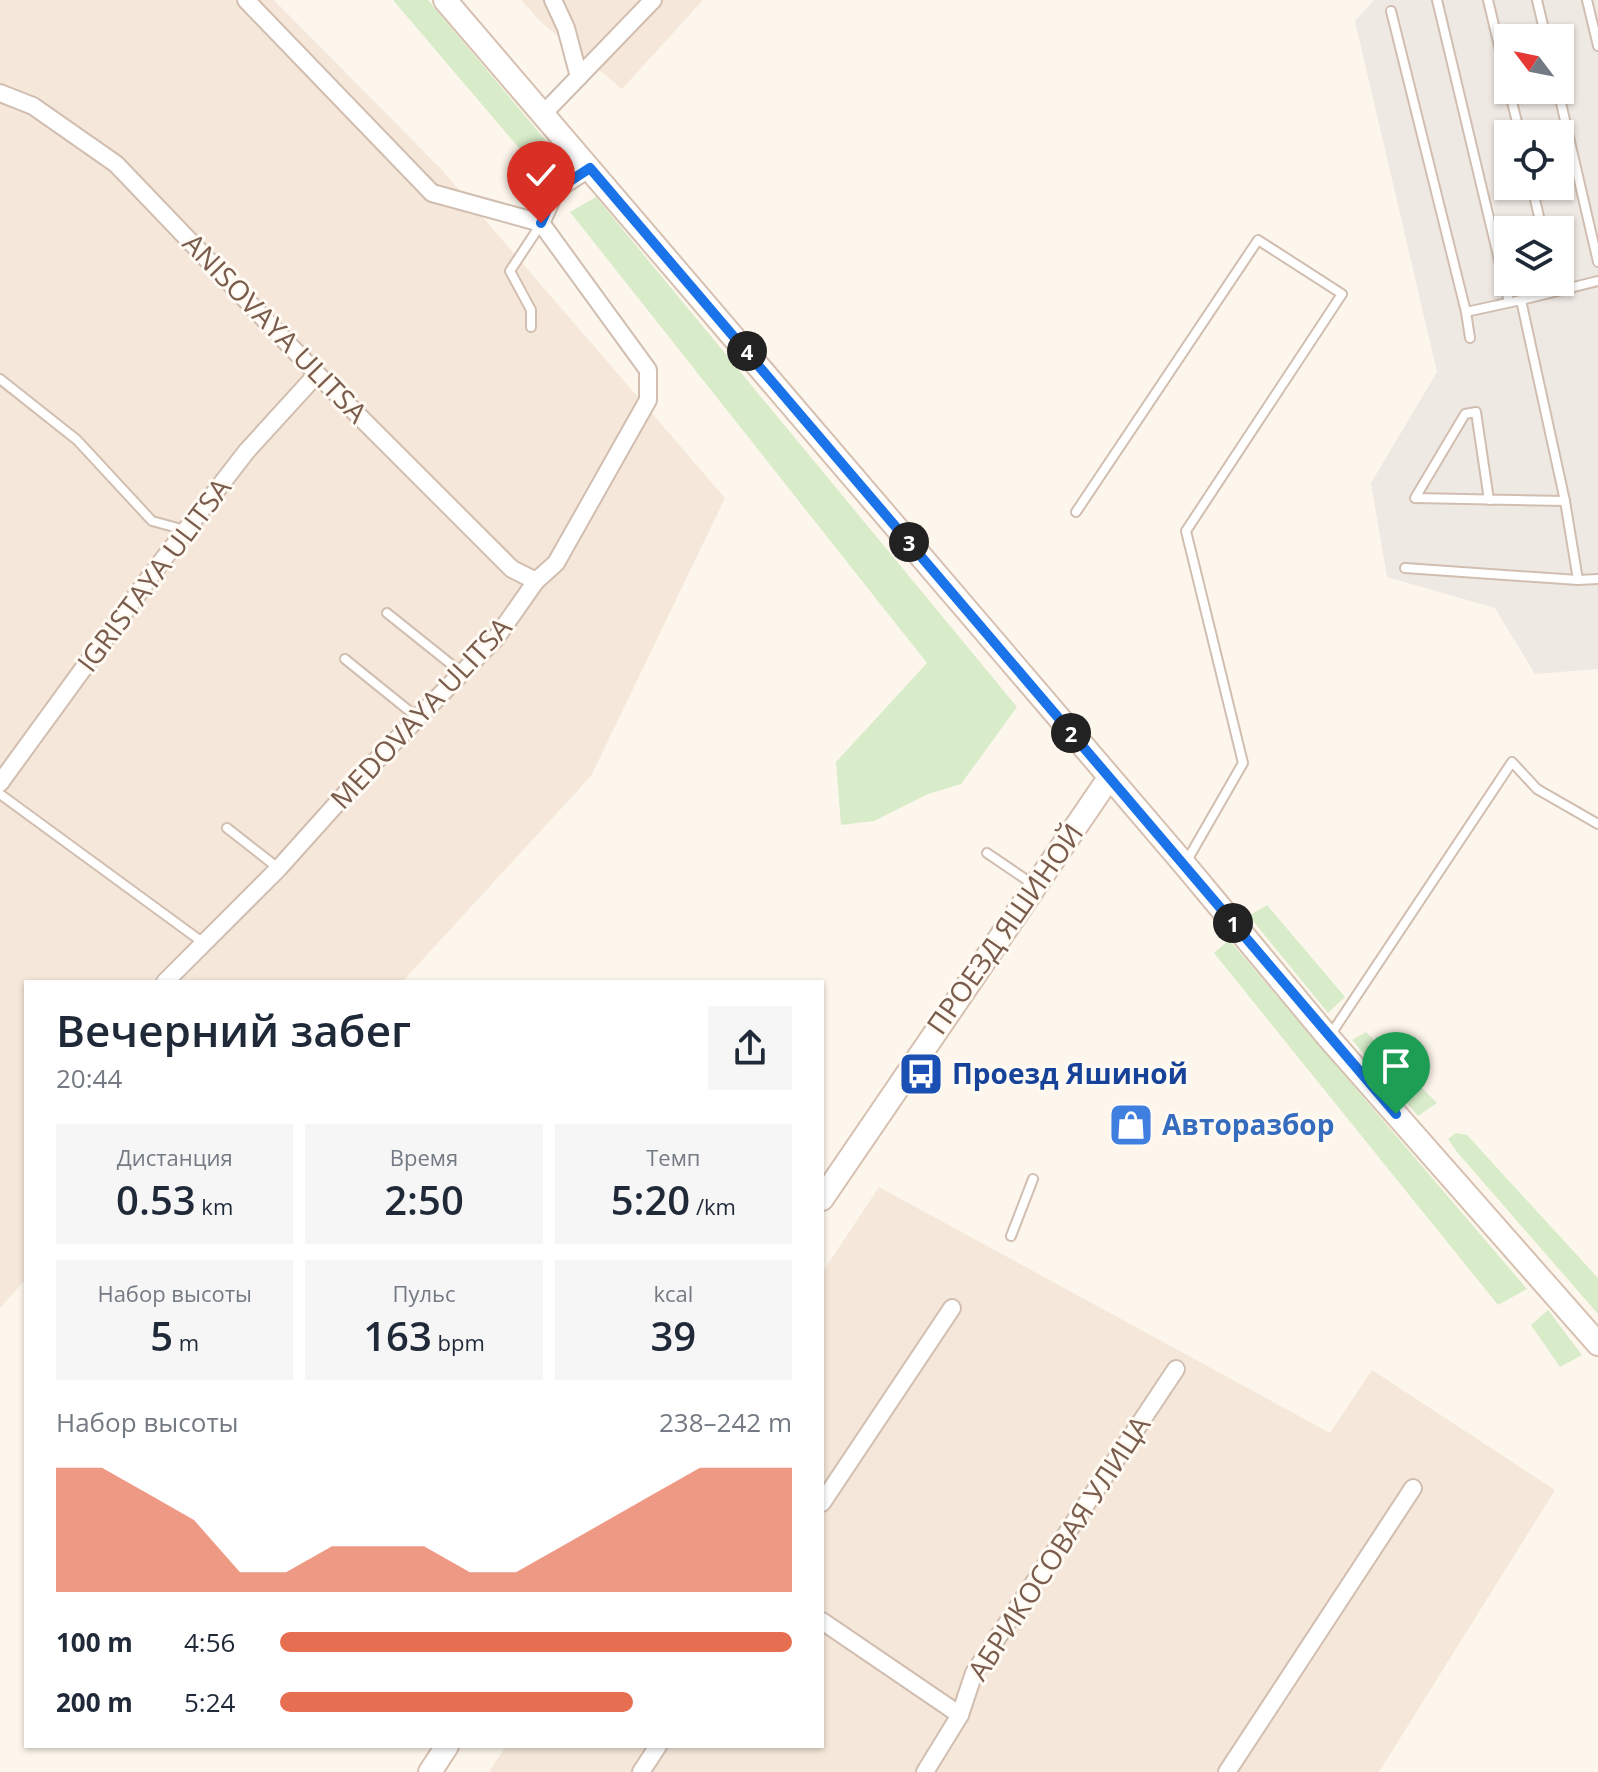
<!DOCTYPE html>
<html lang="ru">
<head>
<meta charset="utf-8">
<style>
  :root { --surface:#fff; --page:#f6f6f7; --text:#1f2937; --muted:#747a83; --accent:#e76f51 }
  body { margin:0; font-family:"Open Sans",sans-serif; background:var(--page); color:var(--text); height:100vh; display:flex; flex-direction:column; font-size:30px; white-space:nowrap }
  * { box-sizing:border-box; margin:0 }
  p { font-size:26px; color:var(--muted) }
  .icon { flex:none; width:44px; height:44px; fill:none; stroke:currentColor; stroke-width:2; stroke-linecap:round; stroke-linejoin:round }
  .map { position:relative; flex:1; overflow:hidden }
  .drawer { position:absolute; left:24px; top:980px; width:800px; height:768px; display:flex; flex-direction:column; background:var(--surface); border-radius:0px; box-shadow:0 2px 6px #0004 }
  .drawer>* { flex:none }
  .needle { width:52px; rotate:302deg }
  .controls { position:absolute; left:1494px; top:24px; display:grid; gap:16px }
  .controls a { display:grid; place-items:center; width:80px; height:80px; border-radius:0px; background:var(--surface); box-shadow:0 2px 6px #0004; font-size:40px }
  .pin { position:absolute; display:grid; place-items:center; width:68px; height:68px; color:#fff; margin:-82px -34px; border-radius:50% 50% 50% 0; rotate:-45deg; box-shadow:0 0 8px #0007 }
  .pin .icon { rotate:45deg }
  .km { position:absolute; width:40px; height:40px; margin:-20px; border-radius:50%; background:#222; color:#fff; font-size:22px; line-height:40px; text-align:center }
  .round { display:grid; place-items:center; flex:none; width:84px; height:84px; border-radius:0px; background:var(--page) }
  .summary { display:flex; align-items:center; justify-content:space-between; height:136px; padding:0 32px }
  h1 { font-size:44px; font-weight:600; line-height:60px }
  .figures { display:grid; grid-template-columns:repeat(3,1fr); gap:12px; height:136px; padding:8px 32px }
  .figures div { display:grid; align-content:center; border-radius:0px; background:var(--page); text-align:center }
  .figures b { font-size:40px; font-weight:600 }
  .figures small { font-size:22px; font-weight:400 }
  .figures p { font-size:22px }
  .chart { height:224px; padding:16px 32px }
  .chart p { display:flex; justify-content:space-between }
  .chart svg { width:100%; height:144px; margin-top:8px; fill:var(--accent); opacity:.7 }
  ul { padding:0 32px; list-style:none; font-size:26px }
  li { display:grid; grid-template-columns:128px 96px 1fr; align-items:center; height:60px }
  li i { height:20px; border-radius:10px; background:var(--accent) }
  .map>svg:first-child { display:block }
  .residential { fill:#f5e8da }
  .industrial { fill:#efe9e4; fill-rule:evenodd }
  .green { fill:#d8ecc9 }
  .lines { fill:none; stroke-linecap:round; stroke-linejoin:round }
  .lane-casing { stroke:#d1beb0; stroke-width:12 }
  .street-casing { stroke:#d1beb0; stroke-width:20 }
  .secondary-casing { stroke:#d6c0b0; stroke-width:26 }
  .lane { stroke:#fff; stroke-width:8 }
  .street { stroke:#fff; stroke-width:16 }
  .secondary { stroke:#fff; stroke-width:22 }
  .route-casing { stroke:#fff; stroke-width:16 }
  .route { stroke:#1a73e8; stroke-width:10 }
  .labels { text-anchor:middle; stroke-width:6; stroke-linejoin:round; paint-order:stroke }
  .street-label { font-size:28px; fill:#7a5c4d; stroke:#fffaf3 }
  .transit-label { font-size:28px; font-weight:bold; fill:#164399; stroke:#fffaf3; text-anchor:start }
  .shop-label { font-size:28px; font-weight:bold; fill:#366cbe; stroke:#fffaf3; text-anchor:start }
</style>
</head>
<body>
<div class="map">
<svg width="1598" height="1772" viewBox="0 0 1598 1772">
  <rect width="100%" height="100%" fill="#fdf6ec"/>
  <g class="residential">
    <polygon points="0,0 274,0 442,170 725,498 591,776 402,982 26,982 26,1279 0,1308"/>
    <polygon points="521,0 703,0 622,89 541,22"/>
    <polygon points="879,1187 1330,1433 1372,1370 1555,1490 1379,1772 489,1772 506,1746 822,1746 822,1273"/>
  </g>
  <path class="industrial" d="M1374,0h224v669l-63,5 -40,-66 -108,-31 -16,-94 66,-111 -82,-351zM1508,38h52v52h-52zM1508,134h52v52h-52zM1508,230h52v52h-52z"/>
  <g class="green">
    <polygon points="393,0 428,0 568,167 548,182"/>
    <polygon points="596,197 1017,707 961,784 928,794 874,821 841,825 836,762 927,663 570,212"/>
    <polygon points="1267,905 1345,997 1328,1013 1249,916"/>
    <polygon points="1229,940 1527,1289 1498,1305 1214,953"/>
    <polygon points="1366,1032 1437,1103 1418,1116 1352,1040"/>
    <polygon points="1456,1133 1467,1135 1598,1278 1598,1314 1457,1152 1448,1139"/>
    <polygon points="1548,1310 1582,1355 1560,1367 1531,1325"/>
  </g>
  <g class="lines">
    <g class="lane-casing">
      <g id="lane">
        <polyline points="1437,0 1509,302"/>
        <polyline points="1488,0 1508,84"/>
        <polyline points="1537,0 1546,38"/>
        <polyline points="1587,0 1598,46"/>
        <polyline points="1391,11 1466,312 1521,300"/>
        <polyline points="1509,90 1520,134"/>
        <polyline points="1558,90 1598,262"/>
        <polyline points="1532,186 1542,230"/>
        <polyline points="1466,312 1470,338"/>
        <polyline points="531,327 531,310 510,271 541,224"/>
        <polyline points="0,379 77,440 152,521 185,530"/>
        <polyline points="1489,500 1476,412 1465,414 1415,498 1565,501"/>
        <polyline points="1076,512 1258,240 1342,294 1186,531 1243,763 1185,864"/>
        <polyline points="1405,568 1578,580 1598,579"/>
        <polyline points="1578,580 1565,501 1521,300 1598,281"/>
        <polyline points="387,613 462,673"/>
        <polyline points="345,659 418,718"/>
        <polyline points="0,794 205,944"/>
        <polyline points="227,828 278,868"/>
        <polyline points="987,853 1034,885"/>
        <polyline points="1329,1037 1512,762 1537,789 1598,824"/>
        <polyline points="1011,1236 1033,1179"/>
      </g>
    </g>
    <g class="street-casing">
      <g id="street">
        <polyline points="553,0 566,28 579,77"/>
        <polyline points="0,93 33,106 116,164 317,374 512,569 536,581"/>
        <polyline points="543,114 653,0"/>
        <polyline points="541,223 556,190 590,168"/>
        <polyline points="0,783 155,570 246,452 317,374"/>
        <polyline points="165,982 279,868 365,772 496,638 536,581 556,563 648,400 648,370 541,223 432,193 246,0"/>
        <polyline points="822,1503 952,1308"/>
        <polyline points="822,1621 960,1715"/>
        <polyline points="641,1772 658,1746"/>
        <polyline points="925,1772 960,1715 974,1673 1176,1369"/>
        <polyline points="1227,1772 1413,1488"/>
      </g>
    </g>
    <g class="secondary-casing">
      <g id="secondary">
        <polyline points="445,0 1185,865 1328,1037 1598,1344"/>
        <polyline points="822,1199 1109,778"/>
        <polyline points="430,1772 447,1746"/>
      </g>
    </g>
    <use href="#lane" class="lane"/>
    <use href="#street" class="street"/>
    <use href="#secondary" class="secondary"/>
  </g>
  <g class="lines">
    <g class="route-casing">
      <polyline id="route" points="541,223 556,190 590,168 1396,1114"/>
    </g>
    <use href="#route" class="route"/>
  </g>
  <defs>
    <g id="bus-square" transform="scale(2.3)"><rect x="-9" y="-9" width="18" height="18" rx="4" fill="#1a4fb4" stroke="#fffaf3"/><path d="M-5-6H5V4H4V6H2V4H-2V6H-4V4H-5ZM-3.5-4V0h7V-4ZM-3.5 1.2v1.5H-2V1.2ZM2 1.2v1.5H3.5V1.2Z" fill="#fff"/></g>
    <g id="shop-square" transform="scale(2.3)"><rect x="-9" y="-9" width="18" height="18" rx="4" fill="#3f7fe0" stroke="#fffaf3"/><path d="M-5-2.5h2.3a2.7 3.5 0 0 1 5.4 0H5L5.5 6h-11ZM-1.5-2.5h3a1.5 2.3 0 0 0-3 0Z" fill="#fff"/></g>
  </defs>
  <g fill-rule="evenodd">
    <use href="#bus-square" x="921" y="1074"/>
    <use href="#shop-square" x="1131" y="1125"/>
  </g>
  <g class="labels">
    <g class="street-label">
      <text transform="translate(275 328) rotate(46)" y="10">ANISOVAYA ULITSA</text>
      <text transform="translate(154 575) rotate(-53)" y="10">IGRISTAYA ULITSA</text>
      <text transform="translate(421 713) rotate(-47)" y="10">MEDOVAYA ULITSA</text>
      <text transform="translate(1005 929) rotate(-55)" y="10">ПРОЕЗД ЯШИНОЙ</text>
      <text transform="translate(1059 1548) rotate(-57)" y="10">АБРИКОСОВАЯ УЛИЦА</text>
    </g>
    <g class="transit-label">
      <text x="952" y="1084">Проезд Яшиной</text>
    </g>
    <g class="shop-label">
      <text x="1162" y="1135">Авторазбор</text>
    </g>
  </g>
</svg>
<div class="controls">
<a><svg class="needle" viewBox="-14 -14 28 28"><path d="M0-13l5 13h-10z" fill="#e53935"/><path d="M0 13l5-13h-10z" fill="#747a83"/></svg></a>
<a><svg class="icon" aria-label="locate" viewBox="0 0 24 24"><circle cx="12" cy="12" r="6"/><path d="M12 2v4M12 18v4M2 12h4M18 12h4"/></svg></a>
<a><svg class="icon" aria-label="layers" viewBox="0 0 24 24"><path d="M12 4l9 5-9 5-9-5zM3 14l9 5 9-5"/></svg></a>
</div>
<div class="pin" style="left:1396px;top:1114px;background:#1e9e55"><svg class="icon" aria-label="arrive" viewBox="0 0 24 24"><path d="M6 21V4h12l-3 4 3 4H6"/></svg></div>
<div class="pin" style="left:541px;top:223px;background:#d93025"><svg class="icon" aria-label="check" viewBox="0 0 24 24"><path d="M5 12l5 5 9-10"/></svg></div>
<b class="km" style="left:1233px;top:923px">1</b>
<b class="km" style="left:1071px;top:733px">2</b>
<b class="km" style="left:909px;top:542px">3</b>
<b class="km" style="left:747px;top:351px">4</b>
<section class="drawer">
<div class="summary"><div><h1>Вечерний забег</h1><p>20:44</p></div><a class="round"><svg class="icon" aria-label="share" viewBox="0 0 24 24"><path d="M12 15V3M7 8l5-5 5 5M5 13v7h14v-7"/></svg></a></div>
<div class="figures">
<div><p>Дистанция</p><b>0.53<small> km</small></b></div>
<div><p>Время</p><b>2:50</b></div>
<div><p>Темп</p><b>5:20<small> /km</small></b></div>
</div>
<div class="figures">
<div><p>Набор высоты</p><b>5<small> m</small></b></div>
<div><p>Пульс</p><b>163<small> bpm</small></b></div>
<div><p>kcal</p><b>39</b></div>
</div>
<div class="chart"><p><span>Набор высоты</span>238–242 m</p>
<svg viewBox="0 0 160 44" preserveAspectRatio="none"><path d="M0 44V6L10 6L20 14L30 22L40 38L50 38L60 30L70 30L80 30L90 38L100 38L110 30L120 22L130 14L140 6L150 6L160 6V44z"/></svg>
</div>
<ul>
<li><b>100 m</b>4:56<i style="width:100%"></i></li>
<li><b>200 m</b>5:24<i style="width:69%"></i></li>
</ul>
</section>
</div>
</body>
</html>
